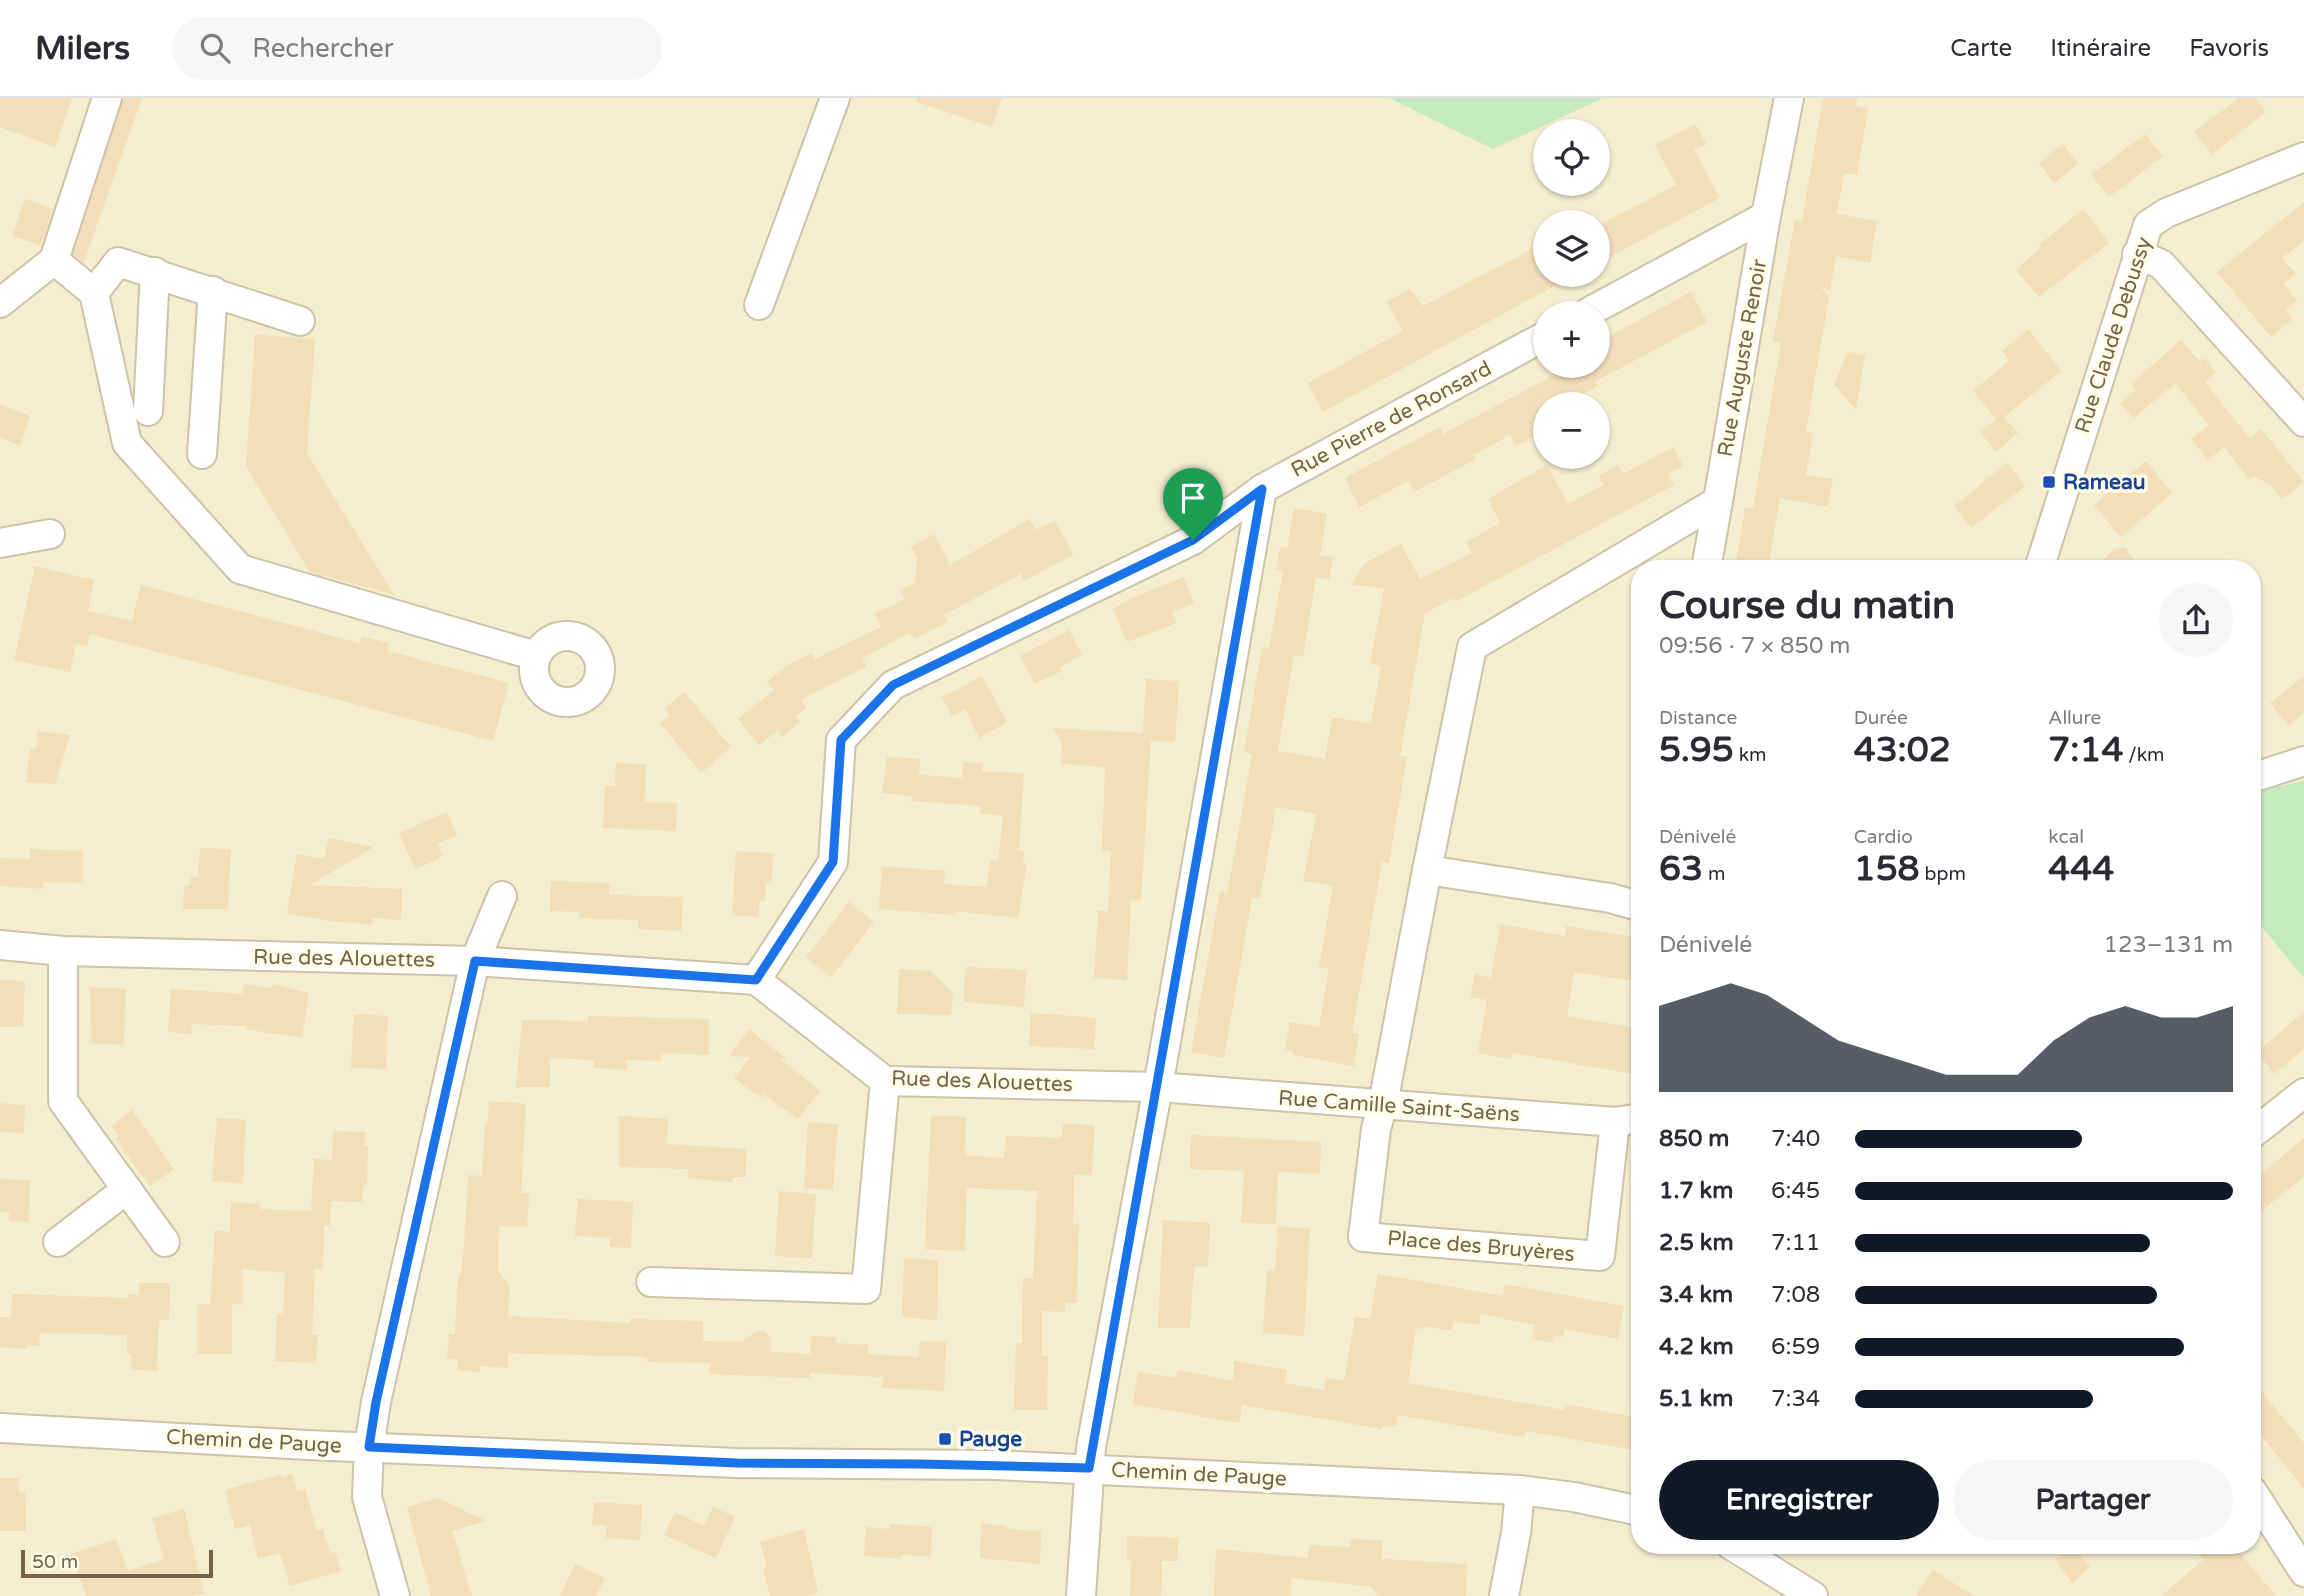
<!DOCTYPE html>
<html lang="fr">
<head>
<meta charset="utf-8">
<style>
  :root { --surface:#fff; --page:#f7f7f7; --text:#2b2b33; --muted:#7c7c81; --line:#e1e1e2; --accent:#111827 }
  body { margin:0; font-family:"Varela Round",sans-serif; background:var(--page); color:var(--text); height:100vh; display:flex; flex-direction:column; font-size:26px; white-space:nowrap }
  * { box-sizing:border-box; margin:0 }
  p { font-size:23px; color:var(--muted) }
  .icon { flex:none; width:38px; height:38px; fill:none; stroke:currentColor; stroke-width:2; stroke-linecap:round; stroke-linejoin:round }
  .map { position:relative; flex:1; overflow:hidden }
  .drawer { position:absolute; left:1631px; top:462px; width:630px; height:994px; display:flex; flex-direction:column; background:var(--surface); border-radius:28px; box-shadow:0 2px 5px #0004 }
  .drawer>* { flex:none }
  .tools { position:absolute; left:1533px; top:21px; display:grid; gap:14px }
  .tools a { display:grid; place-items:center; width:77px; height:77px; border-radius:50%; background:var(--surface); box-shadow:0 2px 5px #0004; font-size:35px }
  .scale { position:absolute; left:21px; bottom:18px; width:192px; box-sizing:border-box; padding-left:7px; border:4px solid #746348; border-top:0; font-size:19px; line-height:24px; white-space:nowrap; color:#746348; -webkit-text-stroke:5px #fffce8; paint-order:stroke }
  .pin { position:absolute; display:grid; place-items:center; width:60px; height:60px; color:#fff; margin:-72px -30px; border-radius:50% 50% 50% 0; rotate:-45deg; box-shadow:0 0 7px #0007 }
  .pin .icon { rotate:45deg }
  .round { display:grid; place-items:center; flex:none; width:74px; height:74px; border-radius:37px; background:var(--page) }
  .overview { display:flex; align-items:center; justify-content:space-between; height:119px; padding:0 28px }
  h1 { font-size:38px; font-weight:700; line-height:52px }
  .stats { display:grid; grid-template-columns:repeat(3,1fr); gap:10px; height:119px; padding:7px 28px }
  .stats div { display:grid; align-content:center }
  .stats b { font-size:35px; font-weight:700 }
  .stats small { font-size:19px; font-weight:400 }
  .stats p { font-size:19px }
  .chart { height:196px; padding:14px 28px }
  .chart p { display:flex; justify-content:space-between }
  .chart svg { width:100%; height:126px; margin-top:7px; fill:var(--accent); opacity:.7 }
  .action { display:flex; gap:14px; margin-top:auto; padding:14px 28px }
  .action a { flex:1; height:80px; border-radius:42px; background:var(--accent); color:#fff; font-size:28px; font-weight:700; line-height:80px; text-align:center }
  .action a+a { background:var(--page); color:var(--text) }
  ul { padding:0 28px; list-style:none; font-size:23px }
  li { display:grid; grid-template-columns:112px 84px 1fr; align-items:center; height:52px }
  li i { height:18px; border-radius:9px; background:var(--accent) }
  header { display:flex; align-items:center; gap:42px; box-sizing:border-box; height:98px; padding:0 35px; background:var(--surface); border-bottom:2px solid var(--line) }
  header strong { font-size:33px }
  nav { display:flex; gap:38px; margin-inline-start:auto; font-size:24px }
  .search { width:490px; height:63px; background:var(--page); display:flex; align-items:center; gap:18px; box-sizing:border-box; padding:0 24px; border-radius:38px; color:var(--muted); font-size:26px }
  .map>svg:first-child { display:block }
  .residential { fill:#f4edd0; fill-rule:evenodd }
  .green { fill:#c6eac0 }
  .building { fill:#f2deb8 }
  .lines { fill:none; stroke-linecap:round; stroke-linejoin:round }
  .minor-casing { stroke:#cec2a8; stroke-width:32 }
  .minor { stroke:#fff; stroke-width:28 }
  .route-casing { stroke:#fff; stroke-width:14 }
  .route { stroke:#1a73e8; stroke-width:9 }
  .transit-dot { fill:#1a4fb4; stroke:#fffce8; stroke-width:2.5 }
  .labels { text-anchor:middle; stroke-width:7; stroke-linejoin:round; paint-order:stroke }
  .street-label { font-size:21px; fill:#746348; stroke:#fffce8 }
  .transit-label { font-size:21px; font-weight:bold; fill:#164399; stroke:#fffce8; text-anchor:start }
</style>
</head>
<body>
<header>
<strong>Milers</strong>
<div class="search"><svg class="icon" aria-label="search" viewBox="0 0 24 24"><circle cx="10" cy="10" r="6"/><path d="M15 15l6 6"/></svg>Rechercher</div>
<nav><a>Carte</a><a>Itinéraire</a><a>Favoris</a></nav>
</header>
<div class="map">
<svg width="2304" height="1498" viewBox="0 0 2304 1498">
  <rect width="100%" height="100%" fill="#fcf9e1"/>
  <path class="residential" d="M0,0h2304v1498h-2304zM1545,33h53v53h-53zM1545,124h53v53h-53zM1545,215h53v53h-53zM1545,306h53v53h-53zM1640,471h612v976h-612z"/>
  <g class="green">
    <polygon points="1389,0 1603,0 1493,51"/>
    <polygon points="2304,683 2304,880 2252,817 2252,694"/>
  </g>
  <g class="building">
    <polygon points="0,0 72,0 55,49 0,29"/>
    <polygon points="123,0 142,0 84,164 73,156"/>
    <polygon points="918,0 1002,0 992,29 917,4"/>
    <polygon points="1823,0 1857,0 1856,8 1868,11 1857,77 1844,75 1837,116 1877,123 1870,165 1836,158 1830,192 1820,188 1829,199 1806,333 1813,336 1806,377 1833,381 1828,409 1780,400 1768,471 1735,471 1745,410 1753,411 1781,244 1773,243 1795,122 1802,123"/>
    <polygon points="2239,0 2255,0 2266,14 2212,56 2194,34"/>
    <polygon points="1695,26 1706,46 1694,52 1720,100 1598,165 1598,128 1676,87 1655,47"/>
    <polygon points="2145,36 2163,58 2109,99 2091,77"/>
    <polygon points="2063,46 2078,65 2054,85 2039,65"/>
    <polygon points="25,101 53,111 41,147 12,138"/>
    <polygon points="2304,104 2304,142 2282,160 2296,176 2283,186 2297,203 2286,212 2293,221 2271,239 2217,174"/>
    <polygon points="2083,111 2109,145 2039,199 2016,172 2041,149 2039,147"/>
    <polygon points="1545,141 1545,177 1576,177 1545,193 1545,197 1543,194 1541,195 1323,314 1308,285 1403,233 1387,204 1410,191 1423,208 1523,156"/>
    <polygon points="1691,194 1707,224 1596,283 1598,287 1569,306 1545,306 1545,319 1536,323 1542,334 1516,348 1510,337 1474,357 1476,361 1414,394 1408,383 1359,409 1345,380 1440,329 1443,336 1571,268 1598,268 1598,244"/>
    <polygon points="2028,231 2061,273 2004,319 2018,335 1996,354 1980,334 1996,321 1973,293 2010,262 2002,253"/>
    <polygon points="255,237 315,241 307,355 394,497 310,474 246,369"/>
    <polygon points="2181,242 2200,264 2205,260 2216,274 2205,284 2250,341 2261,331 2304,384 2282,401 2270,386 2254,379 2250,382 2224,349 2208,362 2191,341 2209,327 2175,285 2134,320 2120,305 2136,292 2131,286"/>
    <polygon points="1848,254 1865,257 1856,312 1834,286"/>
    <polygon points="0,307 30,318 20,348 0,339"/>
    <polygon points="1673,349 1683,368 1668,376 1674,387 1455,504 1454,500 1425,515 1400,658 1407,659 1389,765 1382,764 1352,935 1359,936 1354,968 1293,957 1294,954 1285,952 1290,924 1319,929 1329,871 1319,869 1333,788 1303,783 1316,716 1276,709 1260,801 1252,800 1224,960 1191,954 1220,794 1227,795 1237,742 1252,656 1244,654 1262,549 1269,550 1283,474 1276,472 1280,449 1287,450 1294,410 1327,416 1320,457 1333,459 1329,482 1316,480 1303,559 1294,557 1278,653 1325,661 1332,619 1371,626 1381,568 1370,566 1384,491 1351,486 1365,465 1401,446 1420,481 1472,455 1466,444 1500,425 1488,401 1547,367 1568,406 1603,387 1599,378 1618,367 1623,376"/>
    <polygon points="2146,363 2172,395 2121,439 2094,407"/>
    <polygon points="2007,365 2025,388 1971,430 1954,408"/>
    <polygon points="1030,421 1036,432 1055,422 1073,457 1024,483 1021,476 981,497 944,517 947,524 914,542 910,535 862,560 867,568 801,602 807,610 795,618 800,624 782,639 777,633 759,647 738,621 774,592 767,584 788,567 812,555 815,561 881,529 875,516 905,501 900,492 915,485 917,460 911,449 934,436 950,467"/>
    <polygon points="2116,450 2125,450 2141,471 2092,471"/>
    <polygon points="35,468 94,482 88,513 132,523 141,487 360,545 362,538 389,545 388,553 509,585 493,643 90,536 87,548 76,546 70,574 14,562"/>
    <polygon points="1184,479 1194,506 1172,514 1176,525 1127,544 1113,511 1130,501"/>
    <polygon points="1069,532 1082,557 1060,569 1062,573 1035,585 1020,558"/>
    <polygon points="982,578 1007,624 979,640 965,611 952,618 942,599"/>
    <polygon points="2304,578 2304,614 2288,627 2270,605"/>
    <polygon points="1146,581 1179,583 1175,644 1151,643 1141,803 1131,802 1127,882 1094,880 1098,813 1108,813 1111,753 1102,752 1105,669 1061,666 1062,645 1053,630 1143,635"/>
    <polygon points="684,594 731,649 701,675 660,625 670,617 664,611"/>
    <polygon points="38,633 70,637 55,686 26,684 30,650 36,650"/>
    <polygon points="887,659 920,661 919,677 962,680 963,664 983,665 982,674 1024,675 1019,753 1024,753 1023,765 1027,765 1018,820 956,813 956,817 879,811 882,768 945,773 944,786 987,789 990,762 998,763 1003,717 980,716 981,708 911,703 912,698 882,695"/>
    <polygon points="616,665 646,666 645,704 677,705 676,733 603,730 605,688 615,688"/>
    <polygon points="447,714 457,737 437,746 443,757 438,759 439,761 415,771 399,735"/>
    <polygon points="329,740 374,749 310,787 402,791 401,822 373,820 372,826 329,823 287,815 297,756 324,761"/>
    <polygon points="200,750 231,751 228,811 183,811 184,788 190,788 191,779 198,779"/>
    <polygon points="30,751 83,753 83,785 43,784 43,791 0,788 0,760 30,761"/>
    <polygon points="736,753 773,755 772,785 766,785 765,803 759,803 759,819 732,817"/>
    <polygon points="551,783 610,785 609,797 683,799 681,833 638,831 638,822 579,820 580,814 550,813"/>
    <polygon points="849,804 874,824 831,879 806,859"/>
    <polygon points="1500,826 1565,838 1566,828 1640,840 1640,884 1574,874 1567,918 1640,931 1640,977 1512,955 1511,961 1478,955 1487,902 1470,899 1475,875 1491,880"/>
    <polygon points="965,869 1026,872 1024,909 964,904"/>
    <polygon points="899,871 931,873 953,896 951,917 897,916"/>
    <polygon points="0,882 25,883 23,929 0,929"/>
    <polygon points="244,886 272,890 273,886 309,895 302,940 245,931 246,928 192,926 191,936 168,934 171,891 242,896"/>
    <polygon points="90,889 126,891 124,947 91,945"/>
    <polygon points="2304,914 2304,951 2274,976 2257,954"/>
    <polygon points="1031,915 1096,920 1094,951 1029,948"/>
    <polygon points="354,916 388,918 386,971 351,970"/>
    <polygon points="588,918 709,921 709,957 661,955 661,963 627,962 627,972 594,970 594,962 550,960 550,989 516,989 522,922 588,923"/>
    <polygon points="749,931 786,961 779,960 820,993 798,1021 764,996 761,1000 734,980 751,959 729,958"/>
    <polygon points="489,1003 526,1006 521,1095 529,1096 527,1129 499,1128 498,1173 510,1188 508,1218 630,1225 630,1221 703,1223 703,1243 741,1244 756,1234 764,1233 771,1240 771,1254 810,1256 811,1238 836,1239 835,1245 868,1247 867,1256 919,1259 920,1243 946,1244 944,1293 882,1290 883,1279 810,1275 810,1280 710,1276 710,1265 647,1264 647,1259 508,1255 508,1270 480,1268 480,1274 457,1272 458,1262 447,1260 449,1236 455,1236 458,1177 461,1177 464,1148 468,1077 482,1078 485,1024 488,1025"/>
    <polygon points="0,1005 25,1008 24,1035 0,1034"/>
    <polygon points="132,1012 174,1071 150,1088 115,1041 119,1038 111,1028"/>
    <polygon points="931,1017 966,1019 965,1057 1004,1060 1006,1038 1062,1040 1063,1026 1095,1027 1092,1077 1074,1076 1073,1126 1079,1126 1077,1205 1065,1205 1065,1214 1042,1213 1042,1258 1048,1258 1047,1312 1014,1312 1016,1245 1022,1245 1023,1180 1033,1181 1037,1093 967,1090 965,1153 925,1151"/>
    <polygon points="619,1018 668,1021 667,1046 747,1051 745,1079 733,1079 733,1084 717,1083 688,1080 688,1071 619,1069"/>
    <polygon points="217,1020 246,1022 243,1086 212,1083"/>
    <polygon points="808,1024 838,1026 833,1092 804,1090"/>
    <polygon points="333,1033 365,1034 365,1048 368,1048 367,1087 363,1087 362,1104 331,1103 330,1128 324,1127 323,1171 315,1171 312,1237 318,1237 316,1265 275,1263 277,1216 283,1217 285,1175 243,1171 243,1207 232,1206 232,1256 197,1256 197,1206 210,1206 215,1132 230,1134 231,1104 260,1106 260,1111 311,1113 314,1061 332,1062"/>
    <polygon points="1191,1037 1321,1044 1320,1076 1278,1074 1276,1126 1241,1125 1244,1073 1190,1071"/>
    <polygon points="2304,1040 2304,1078 2252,1121 2252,1084"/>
    <polygon points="0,1081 30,1082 29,1124 9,1123 9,1114 0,1113"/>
    <polygon points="779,1093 816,1096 812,1160 775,1158"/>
    <polygon points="578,1101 633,1104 631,1150 610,1149 610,1140 575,1138"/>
    <polygon points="1163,1122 1210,1125 1208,1169 1194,1168 1190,1230 1158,1230"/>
    <polygon points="1278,1128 1310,1131 1304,1238 1263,1235 1267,1172 1275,1173"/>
    <polygon points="904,1160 938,1162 937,1222 902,1219"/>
    <polygon points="1378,1176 1503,1198 1505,1186 1624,1208 1618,1241 1565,1231 1563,1239 1554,1238 1552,1245 1532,1241 1535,1227 1481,1216 1479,1227 1453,1223 1452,1233 1424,1228 1423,1231 1416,1230 1408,1285 1564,1312 1565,1306 1640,1320 1640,1353 1526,1333 1524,1339 1398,1317 1396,1329 1382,1328 1382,1331 1242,1307 1239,1325 1133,1306 1138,1274 1176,1280 1178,1272 1233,1283 1234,1263 1287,1272 1285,1285 1324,1292 1326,1280 1344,1283 1355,1219 1370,1221"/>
    <polygon points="139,1185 170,1185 169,1222 159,1222 157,1273 131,1271 131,1256 127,1256 127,1237 40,1235 39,1248 27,1247 26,1251 0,1249 0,1219 11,1219 12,1196 128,1200 128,1196 139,1197"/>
    <polygon points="2252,1282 2304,1345 2304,1391 2252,1326"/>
    <polygon points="281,1376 282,1379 292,1376 297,1393 305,1390 317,1433 323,1431 330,1455 335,1454 341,1473 290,1488 280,1455 258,1461 250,1427 235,1431 225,1392"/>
    <polygon points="0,1380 19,1380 19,1395 25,1394 26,1433 0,1433"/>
    <polygon points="438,1400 486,1423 452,1433 472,1498 431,1498 407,1409"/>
    <polygon points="594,1404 642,1407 640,1442 606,1440 606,1428 592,1427"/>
    <polygon points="713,1409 735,1419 716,1460 664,1437 675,1414 704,1428"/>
    <polygon points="184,1411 204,1495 192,1498 86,1498 71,1456 116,1441 128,1473 164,1461 152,1420"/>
    <polygon points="890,1426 932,1429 931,1458 901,1457 901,1461 864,1458 866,1429 890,1431"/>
    <polygon points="981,1426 1006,1428 1006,1431 1041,1433 1040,1466 980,1460"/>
    <polygon points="804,1431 818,1494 806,1498 770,1498 763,1471 767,1470 760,1444"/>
    <polygon points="1127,1438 1178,1440 1177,1463 1162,1463 1161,1498 1130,1498 1131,1462 1127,1461"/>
    <polygon points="1351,1441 1382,1442 1382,1461 1467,1466 1466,1498 1383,1498 1377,1497 1370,1488 1291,1480 1291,1498 1214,1498 1216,1451 1308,1460 1309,1447 1350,1449"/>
    <polygon points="2191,1447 2233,1447 2276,1498 2161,1498 2203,1462"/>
    <polygon points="2073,1448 2090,1469 2072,1485 2055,1462"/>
    <polygon points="575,1466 605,1480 596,1498 560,1498"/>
    <polygon points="1933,1472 1974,1498 1915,1498"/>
  </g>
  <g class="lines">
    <g class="minor-casing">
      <g id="minor">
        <polyline points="2137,156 2161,166 2304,324"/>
        <polyline points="54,162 94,195 127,345 240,471 536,558"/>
        <polyline points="94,195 118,164 300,223"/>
        <polyline points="0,205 54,162 107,0"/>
        <polyline points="759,207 835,0"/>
        <polyline points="1587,215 1766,118 1789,0"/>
        <polyline points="148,313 155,174"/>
        <polyline points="202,356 213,193"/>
        <polyline points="0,445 50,436"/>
        <polyline points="1706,471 1718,403"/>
        <polyline points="2039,471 2148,127 2166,115 2304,59"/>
        <circle cx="567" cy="571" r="33"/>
        <polyline points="2252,680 2304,663"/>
        <polyline points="1427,772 1610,800 1635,807 1640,803"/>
        <polyline points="0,847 63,853 475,863 756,882 885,983 1158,989 1615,1024 1640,1020"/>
        <polyline points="63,853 63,1003 165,1144"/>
        <polyline points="756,882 833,764 841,642 893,587 1193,442 1262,391"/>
        <polyline points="1615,1024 1600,1158 1363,1139 1376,1031 1383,1006 1427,772 1472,549 1718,403 1766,118"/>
        <polyline points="2252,1036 2304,995"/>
        <polyline points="58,1144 127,1091"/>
        <polyline points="651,1184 866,1191 885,983"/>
        <polyline points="0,1330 307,1347 737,1365 996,1367 1520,1392 1574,1399 1640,1413"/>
        <polyline points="2252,1393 2304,1474"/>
        <polyline points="1731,1447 1813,1498"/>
        <polyline points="395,1498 367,1399 369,1349 376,1304 475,863 502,798"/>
        <polyline points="1081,1498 1091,1349 1158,989 1262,391 1545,238"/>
        <polyline points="1504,1498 1516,1435 1520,1392"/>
      </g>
    </g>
    <use href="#minor" class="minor"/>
  </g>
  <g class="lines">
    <g class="route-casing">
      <polygon id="route" points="1262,391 1089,1370 920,1366 737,1365 369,1349 376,1304 475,863 756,882 833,764 841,642 893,587 1193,442"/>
    </g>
    <use href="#route" class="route"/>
  </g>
  <g class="transit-dot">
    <rect x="2042" y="377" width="14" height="14" rx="3.5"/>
    <rect x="938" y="1334" width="14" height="14" rx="3.5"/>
  </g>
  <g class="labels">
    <g class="street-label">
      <text transform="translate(2113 237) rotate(-72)" y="7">Rue Claude Debussy</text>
      <text transform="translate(1742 260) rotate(-80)" y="7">Rue Auguste Renoir</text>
      <text transform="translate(1391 321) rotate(-28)" y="7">Rue Pierre de Ronsard</text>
      <text transform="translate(344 860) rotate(1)" y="7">Rue des Alouettes</text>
      <text transform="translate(982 983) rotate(2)" y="7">Rue des Alouettes</text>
      <text transform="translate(1399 1008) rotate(4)" y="7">Rue Camille Saint-Saëns</text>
      <text transform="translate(1481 1148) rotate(5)" y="7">Place des Bruyères</text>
      <text transform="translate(254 1343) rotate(3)" y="7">Chemin de Pauge</text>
      <text transform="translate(1199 1376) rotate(3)" y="7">Chemin de Pauge</text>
    </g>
    <g class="transit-label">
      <text x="2063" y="391">Rameau</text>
      <text x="959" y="1348">Pauge</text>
    </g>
  </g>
</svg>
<div class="tools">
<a><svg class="icon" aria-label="locate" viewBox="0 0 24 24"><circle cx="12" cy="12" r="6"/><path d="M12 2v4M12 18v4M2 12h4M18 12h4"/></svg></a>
<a><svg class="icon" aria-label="layers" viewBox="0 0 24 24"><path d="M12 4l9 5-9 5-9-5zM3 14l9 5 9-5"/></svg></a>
<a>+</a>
<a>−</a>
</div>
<div class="scale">50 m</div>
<div class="pin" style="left:1193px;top:442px;background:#1e9e55"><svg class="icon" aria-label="arrive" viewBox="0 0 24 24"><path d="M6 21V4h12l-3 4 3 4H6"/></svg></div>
<section class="drawer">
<div class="overview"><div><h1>Course du matin</h1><p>09:56 · 7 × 850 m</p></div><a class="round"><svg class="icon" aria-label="share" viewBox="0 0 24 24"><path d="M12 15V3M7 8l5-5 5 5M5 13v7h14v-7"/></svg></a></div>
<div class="stats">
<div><p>Distance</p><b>5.95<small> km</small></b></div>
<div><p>Durée</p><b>43:02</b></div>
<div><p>Allure</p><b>7:14<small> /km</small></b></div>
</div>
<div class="stats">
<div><p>Dénivelé</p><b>63<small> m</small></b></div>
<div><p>Cardio</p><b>158<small> bpm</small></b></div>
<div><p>kcal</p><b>444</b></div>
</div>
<div class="chart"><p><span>Dénivelé</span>123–131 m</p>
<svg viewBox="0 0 160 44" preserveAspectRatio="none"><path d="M0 44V14L10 10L20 6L30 10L40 18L50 26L60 30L70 34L80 38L90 38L100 38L110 26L120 18L130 14L140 18L150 18L160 14V44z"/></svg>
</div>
<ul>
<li><b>850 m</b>7:40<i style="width:60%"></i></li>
<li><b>1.7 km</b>6:45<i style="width:100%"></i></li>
<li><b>2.5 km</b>7:11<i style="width:78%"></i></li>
<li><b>3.4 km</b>7:08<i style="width:80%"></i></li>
<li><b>4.2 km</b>6:59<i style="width:87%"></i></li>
<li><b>5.1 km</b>7:34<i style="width:63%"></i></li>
</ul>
<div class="action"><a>Enregistrer</a><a>Partager</a></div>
</section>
</div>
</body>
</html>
